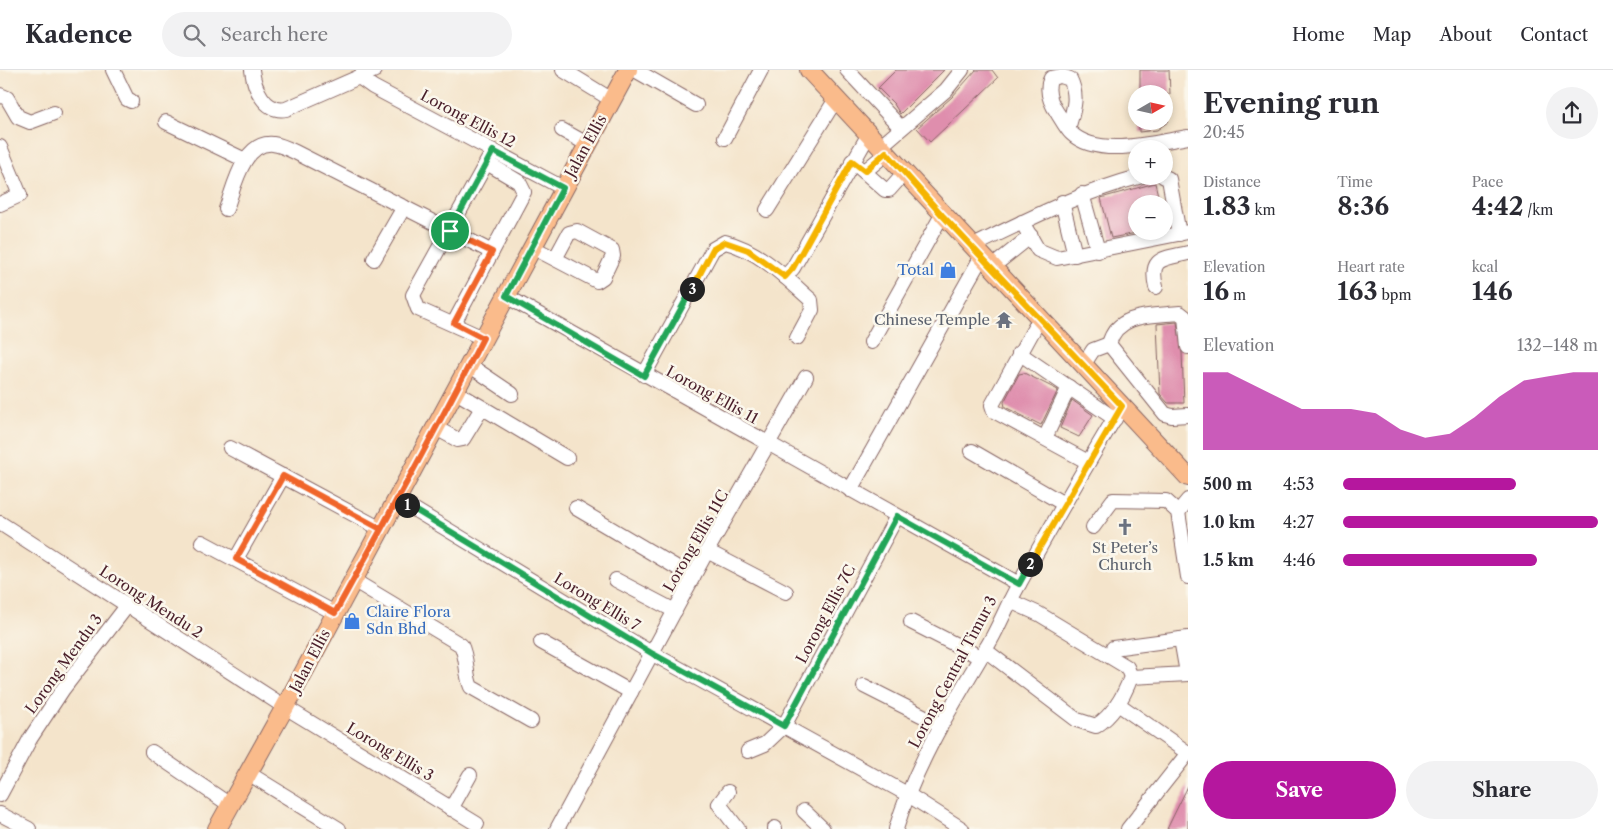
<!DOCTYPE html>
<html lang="en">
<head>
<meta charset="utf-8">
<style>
  :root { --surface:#fff; --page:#f2f2f3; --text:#2b2b33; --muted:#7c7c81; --line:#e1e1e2; --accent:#b5179e }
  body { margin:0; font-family:"Libre Caslon Text",serif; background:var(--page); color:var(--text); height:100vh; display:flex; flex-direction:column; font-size:19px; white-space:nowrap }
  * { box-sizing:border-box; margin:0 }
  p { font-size:16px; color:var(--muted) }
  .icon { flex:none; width:28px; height:28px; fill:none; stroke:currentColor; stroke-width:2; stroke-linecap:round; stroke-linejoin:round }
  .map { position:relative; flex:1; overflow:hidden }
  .panel { display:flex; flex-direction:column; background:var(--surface); width:425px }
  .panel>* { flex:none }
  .needle { width:32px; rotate:81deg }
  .fabs { position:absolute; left:1128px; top:15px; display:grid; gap:10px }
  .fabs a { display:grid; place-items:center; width:45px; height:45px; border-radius:50%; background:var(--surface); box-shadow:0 2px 8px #0003; font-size:25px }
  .pin { position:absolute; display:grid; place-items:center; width:42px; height:42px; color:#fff; margin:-21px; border:2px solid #fff; border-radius:50%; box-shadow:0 1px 5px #0007 }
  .km { position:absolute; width:25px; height:25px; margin:-12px; border-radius:50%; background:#222; color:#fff; font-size:14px; line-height:25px; text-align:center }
  .round { display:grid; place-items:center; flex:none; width:52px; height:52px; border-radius:26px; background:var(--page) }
  .summary { display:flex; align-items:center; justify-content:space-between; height:85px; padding:0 15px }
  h1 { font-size:28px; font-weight:700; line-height:38px }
  .figures { display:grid; grid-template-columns:repeat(3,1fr); gap:8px; height:85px; padding:5px 15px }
  .figures div { display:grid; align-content:center }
  .figures b { font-size:25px; font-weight:700 }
  .figures small { font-size:14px; font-weight:400 }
  .figures p { font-size:14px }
  .chart { height:140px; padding:10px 15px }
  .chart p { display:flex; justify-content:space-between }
  .chart svg { width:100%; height:90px; margin-top:5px; fill:var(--accent); opacity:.7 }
  .action { display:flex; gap:10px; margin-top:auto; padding:10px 15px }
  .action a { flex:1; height:58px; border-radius:30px; background:var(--accent); color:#fff; font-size:20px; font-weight:700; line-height:58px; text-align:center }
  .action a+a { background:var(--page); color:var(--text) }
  ul { padding:0 15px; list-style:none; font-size:16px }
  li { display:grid; grid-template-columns:80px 60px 1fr; align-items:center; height:38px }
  li i { height:12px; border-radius:6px; background:var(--accent) }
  header { display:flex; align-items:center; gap:30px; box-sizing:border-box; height:70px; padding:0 25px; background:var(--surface); border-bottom:1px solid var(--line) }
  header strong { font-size:24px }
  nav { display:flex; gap:28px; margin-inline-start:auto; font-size:18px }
  .search { width:350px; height:45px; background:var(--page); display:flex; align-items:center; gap:12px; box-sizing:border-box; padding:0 18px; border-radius:28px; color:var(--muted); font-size:19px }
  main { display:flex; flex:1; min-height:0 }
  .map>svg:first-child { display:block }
  .building { fill:#df8ead }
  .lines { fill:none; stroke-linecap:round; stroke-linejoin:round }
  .minor-casing { stroke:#866463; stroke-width:16 }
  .major-casing { stroke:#866463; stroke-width:20 }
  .minor { stroke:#fff; stroke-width:14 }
  .major { stroke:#fabb8b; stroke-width:18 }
  .split-1-casing { stroke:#fff; stroke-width:10 }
  .split-2-casing { stroke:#fff; stroke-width:10 }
  .split-3-casing { stroke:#fff; stroke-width:10 }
  .split-4-casing { stroke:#fff; stroke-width:10 }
  .split-1 { stroke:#f0652b; stroke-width:6 }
  .split-2 { stroke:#22a559; stroke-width:6 }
  .split-3 { stroke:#f5b400; stroke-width:6 }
  .split-4 { stroke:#22a559; stroke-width:6 }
  .labels { text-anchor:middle; stroke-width:5; stroke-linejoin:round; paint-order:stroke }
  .street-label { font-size:15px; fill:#4a1f2b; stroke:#fbf7ec }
  .shop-label { font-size:15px; fill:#366cbe; stroke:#fbf7ec; text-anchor:end }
  .worship-label { font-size:15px; fill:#5b616d; stroke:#fbf7ec; text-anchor:end }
</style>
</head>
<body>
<header>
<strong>Kadence</strong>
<div class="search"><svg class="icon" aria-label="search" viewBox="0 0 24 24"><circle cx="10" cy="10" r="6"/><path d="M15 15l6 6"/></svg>Search here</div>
<nav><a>Home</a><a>Map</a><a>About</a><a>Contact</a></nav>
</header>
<main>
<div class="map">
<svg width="1188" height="759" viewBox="0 0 1188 759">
  <rect width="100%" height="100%" fill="#fbf7ec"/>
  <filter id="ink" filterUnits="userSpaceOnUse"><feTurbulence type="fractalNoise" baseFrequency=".02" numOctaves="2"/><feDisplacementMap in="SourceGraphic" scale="10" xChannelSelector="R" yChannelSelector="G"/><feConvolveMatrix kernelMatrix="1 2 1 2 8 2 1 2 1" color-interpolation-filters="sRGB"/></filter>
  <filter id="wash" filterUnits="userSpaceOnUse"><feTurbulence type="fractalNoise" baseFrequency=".0096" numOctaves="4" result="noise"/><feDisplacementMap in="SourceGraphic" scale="20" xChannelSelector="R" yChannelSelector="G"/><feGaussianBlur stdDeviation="1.12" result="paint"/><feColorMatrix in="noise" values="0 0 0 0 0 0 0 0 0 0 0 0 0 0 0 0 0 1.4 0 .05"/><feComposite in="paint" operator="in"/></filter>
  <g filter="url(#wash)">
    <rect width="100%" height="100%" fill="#f4e4cb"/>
    <g id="blocks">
      <g class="building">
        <polygon points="896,0 944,0 900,44 894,34 878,18"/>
        <polygon points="976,0 992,0 998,8 930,72 917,58 952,27"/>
        <polygon points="1140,0 1169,0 1170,24 1140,24"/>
        <polygon points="1139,51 1169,51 1157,60 1139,62"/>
        <polygon points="1155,113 1160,134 1136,134 1136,163 1111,168 1101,128"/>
        <polygon points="1177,252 1182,283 1184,333 1168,333 1160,324 1157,254"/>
        <polygon points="1024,303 1058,320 1041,355 1005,337 1004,332 1019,304"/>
        <polygon points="1072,330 1093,345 1079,367 1060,358"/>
        <polygon points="1188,716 1188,759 1167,759"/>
      </g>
    </g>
  </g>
  <g filter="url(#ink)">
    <use href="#blocks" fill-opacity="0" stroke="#866463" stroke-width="1"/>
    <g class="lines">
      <g class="minor-casing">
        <g id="minor">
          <polyline points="113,0 127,29 131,31"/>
          <path d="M252,0c2,18 13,43 34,39l89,-39"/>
          <polyline points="563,0 612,30"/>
          <polyline points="635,0 696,35"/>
          <polyline points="847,0 901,58"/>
          <polyline points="359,7 373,17 563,118"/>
          <polyline points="0,25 7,28 18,47 30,52 54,43"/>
          <polyline points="166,52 245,90"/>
          <path d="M1068,59c5,-18 11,-32 2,-50l-9,-3 -10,2c-6,12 0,26 7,36 4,6 8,14 13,19 27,26 85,9 117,4"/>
          <polyline points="562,60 587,74"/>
          <polyline points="725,68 761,0"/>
          <polyline points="881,76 946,20 962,0"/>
          <polyline points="0,77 20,125 0,134"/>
          <polyline points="852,91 885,120 889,120 905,102"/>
          <polyline points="865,101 887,83"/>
          <polyline points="1163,106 1169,109 1179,164"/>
          <polyline points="1082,124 1098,181"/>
          <polyline points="1062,132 1075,185"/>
          <path d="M226,139c8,-21 17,-68 47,-65 7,1 16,5 22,8l197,100"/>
          <polyline points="767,140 836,29"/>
          <polyline points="1022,152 1038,180 1057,188 1188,162"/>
          <path d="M973,176c56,-27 108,-54 169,-70"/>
          <polyline points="532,177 597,211 603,207 613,186 612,180 577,161 569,163 555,189"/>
          <polyline points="374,189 404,137"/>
          <polyline points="992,197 1031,166"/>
          <polyline points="785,207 793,198 869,64"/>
          <path d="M1156,217c-7,-30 7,-28 32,-34"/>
          <polyline points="506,226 1019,514"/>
          <polyline points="1040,248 992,335 994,341 1088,392"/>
          <polyline points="454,253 524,122 519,112 487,93"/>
          <polyline points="483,268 418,239 413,225 493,81"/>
          <polyline points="871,272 942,145"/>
          <path d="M1109,274c8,-32 45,-28 71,-31l5,4 3,30"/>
          <polyline points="1109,274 1165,344 1172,346 1188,345"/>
          <polyline points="1019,283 1115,349"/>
          <polyline points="1084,294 1093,280 1109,274"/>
          <polyline points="469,295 512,324"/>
          <path d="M644,305l69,-126 12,-7c34,8 62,37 86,58l1,10 -15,28"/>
          <polyline points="456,322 567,388"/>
          <polyline points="436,358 458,370 463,369 482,338"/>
          <polyline points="1045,368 1069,317"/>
          <polyline points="230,378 381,459"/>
          <polyline points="972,381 1064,434"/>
          <polyline points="850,420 982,186"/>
          <polyline points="397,429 653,584 907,724 962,759"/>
          <polyline points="576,438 693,507"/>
          <polyline points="1178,442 1188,430"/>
          <polyline points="0,453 285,637 477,754"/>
          <polyline points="1093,457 1113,430 1166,431 1178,442 1188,507"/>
          <polyline points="202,472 335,543"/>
          <polyline points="707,481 786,522"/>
          <polyline points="236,489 283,406"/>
          <path d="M353,510l108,65c7,14 4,29 10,42l60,34"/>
          <polyline points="616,510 675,541"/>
          <polyline points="911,552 980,587"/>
          <polyline points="1181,569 1187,603"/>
          <polyline points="541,572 631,622"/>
          <polyline points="1113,578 1188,568"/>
          <path d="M985,580l92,70 19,6c17,-11 28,-30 35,-49l-4,-10 -88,-53 -29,-13"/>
          <polyline points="1131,607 1188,604"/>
          <polyline points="864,616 941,655"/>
          <polyline points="1118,634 1188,683"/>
          <polyline points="748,681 765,674 784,656 897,446"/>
          <polyline points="152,682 230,735"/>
          <polyline points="248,703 339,759"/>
          <polyline points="728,722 719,734 738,759"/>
          <polyline points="0,725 30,669 63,619 127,536"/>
          <polyline points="451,739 470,705"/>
          <polyline points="804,741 823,759"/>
          <polyline points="0,744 29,759"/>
          <polyline points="775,758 775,759"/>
          <polyline points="557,759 707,481 806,307"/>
          <path d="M896,759c19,-64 55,-122 89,-179 13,-20 21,-43 33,-64 34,-61 68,-121 104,-180"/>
          <polyline points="1128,759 1188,683"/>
        </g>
      </g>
      <g class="major-casing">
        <g id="major">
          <polyline points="809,0 1188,407"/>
          <polyline points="217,759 285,637 628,0"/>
        </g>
      </g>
      <use href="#minor" class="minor"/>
      <use href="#major" class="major"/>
    </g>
  </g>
  <g class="lines" filter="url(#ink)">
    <g class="split-1-casing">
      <path id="split-1" d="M407,435l-10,-6 -16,30 -98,-53 -47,83 99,54c50,-91 101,-182 148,-275l-29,-15 38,-71 -42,-21"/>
    </g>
    <g class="split-2-casing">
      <polyline id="split-2" points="407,435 653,584 784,656 897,446 1019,514 1030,494"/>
    </g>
    <g class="split-3-casing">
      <polyline id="split-3" points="692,219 713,179 725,172 748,180 785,207 793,198 852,91 865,101 886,82 942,145 1122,336 1030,494"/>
    </g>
    <g class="split-4-casing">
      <polyline id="split-4" points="450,161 493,81 563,118 506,226 644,306 692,219"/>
    </g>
    <use href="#split-1" class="split-1"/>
    <use href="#split-2" class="split-2"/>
    <use href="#split-3" class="split-3"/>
    <use href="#split-4" class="split-4"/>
  </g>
  <defs>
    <g id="shop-bare" transform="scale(1.35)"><path d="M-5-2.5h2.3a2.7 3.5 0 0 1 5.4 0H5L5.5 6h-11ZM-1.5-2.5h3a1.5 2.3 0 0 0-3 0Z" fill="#3f7fe0" stroke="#fbf7ec" stroke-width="2.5" paint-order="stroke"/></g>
    <g id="temple-bare" transform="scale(1.35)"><path d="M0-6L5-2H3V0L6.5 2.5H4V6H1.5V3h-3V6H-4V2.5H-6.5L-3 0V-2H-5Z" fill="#6b7280" stroke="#fbf7ec" stroke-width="2.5" paint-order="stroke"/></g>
    <g id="church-bare" transform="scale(1.35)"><path d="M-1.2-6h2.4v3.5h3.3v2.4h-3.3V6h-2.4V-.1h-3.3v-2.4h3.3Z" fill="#6b7280" stroke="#fbf7ec" stroke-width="2.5" paint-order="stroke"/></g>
  </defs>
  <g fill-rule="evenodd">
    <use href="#shop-bare" x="948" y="200"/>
    <use href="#temple-bare" x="1004" y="250"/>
    <use href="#church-bare" x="1125" y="457"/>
    <use href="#shop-bare" x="352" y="551"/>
  </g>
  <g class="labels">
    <g class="street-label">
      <text transform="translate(468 49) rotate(28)" y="5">Lorong Ellis 12</text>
      <text transform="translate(586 76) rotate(-61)" y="5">Jalan Ellis</text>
      <text transform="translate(712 325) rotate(29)" y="5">Lorong Ellis 11</text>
      <text transform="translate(696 471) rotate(-60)" y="5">Lorong Ellis 11C</text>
      <text transform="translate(151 532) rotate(33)" y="5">Lorong Mendu 2</text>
      <text transform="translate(597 532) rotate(31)" y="5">Lorong Ellis 7</text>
      <text transform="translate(826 544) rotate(-62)" y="5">Lorong Ellis 7C</text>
      <text transform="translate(310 591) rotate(-62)" y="5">Jalan Ellis</text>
      <text transform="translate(64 594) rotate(-54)" y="5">Lorong Mendu 3</text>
      <text transform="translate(953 602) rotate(-62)" y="5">Lorong Central Timur 3</text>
      <text transform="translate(390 682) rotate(31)" y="5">Lorong Ellis 3</text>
    </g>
    <g class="shop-label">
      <text x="934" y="205">Total</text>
      <text x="366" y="547" text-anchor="start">Claire Flora<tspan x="366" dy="17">Sdn Bhd</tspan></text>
    </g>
    <g class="worship-label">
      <text x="990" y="255">Chinese Temple</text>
      <text x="1125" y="483" text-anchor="middle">St Peter’s<tspan x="1125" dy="17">Church</tspan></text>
    </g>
  </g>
</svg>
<div class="fabs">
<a><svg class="needle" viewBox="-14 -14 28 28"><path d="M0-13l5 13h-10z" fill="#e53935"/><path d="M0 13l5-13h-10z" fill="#7c7c81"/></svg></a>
<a>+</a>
<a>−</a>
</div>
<div class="pin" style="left:450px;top:161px;background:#1e9e55"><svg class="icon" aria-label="arrive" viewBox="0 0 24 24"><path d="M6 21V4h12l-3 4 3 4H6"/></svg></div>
<b class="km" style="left:407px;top:435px">1</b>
<b class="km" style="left:1030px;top:494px">2</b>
<b class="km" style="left:692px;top:219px">3</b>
</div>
<section class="panel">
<div class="summary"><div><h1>Evening run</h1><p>20:45</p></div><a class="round"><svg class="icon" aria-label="share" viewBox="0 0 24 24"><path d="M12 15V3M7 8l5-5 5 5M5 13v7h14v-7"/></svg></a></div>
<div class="figures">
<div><p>Distance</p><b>1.83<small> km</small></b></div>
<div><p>Time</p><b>8:36</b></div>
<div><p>Pace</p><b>4:42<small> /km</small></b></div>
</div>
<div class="figures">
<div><p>Elevation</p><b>16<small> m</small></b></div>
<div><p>Heart rate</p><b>163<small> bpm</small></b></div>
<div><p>kcal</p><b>146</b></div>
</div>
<div class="chart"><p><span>Elevation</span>132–148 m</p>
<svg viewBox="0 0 160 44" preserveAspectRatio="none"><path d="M0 44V6L10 6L20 12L30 18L40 24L50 24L60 24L70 26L80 34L90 38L100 36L110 28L120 18L130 10L140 8L150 6L160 6V44z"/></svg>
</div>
<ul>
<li><b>500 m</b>4:53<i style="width:68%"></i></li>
<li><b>1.0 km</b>4:27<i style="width:100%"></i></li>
<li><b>1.5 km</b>4:46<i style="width:76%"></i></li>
</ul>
<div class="action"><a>Save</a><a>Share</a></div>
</section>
</main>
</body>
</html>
